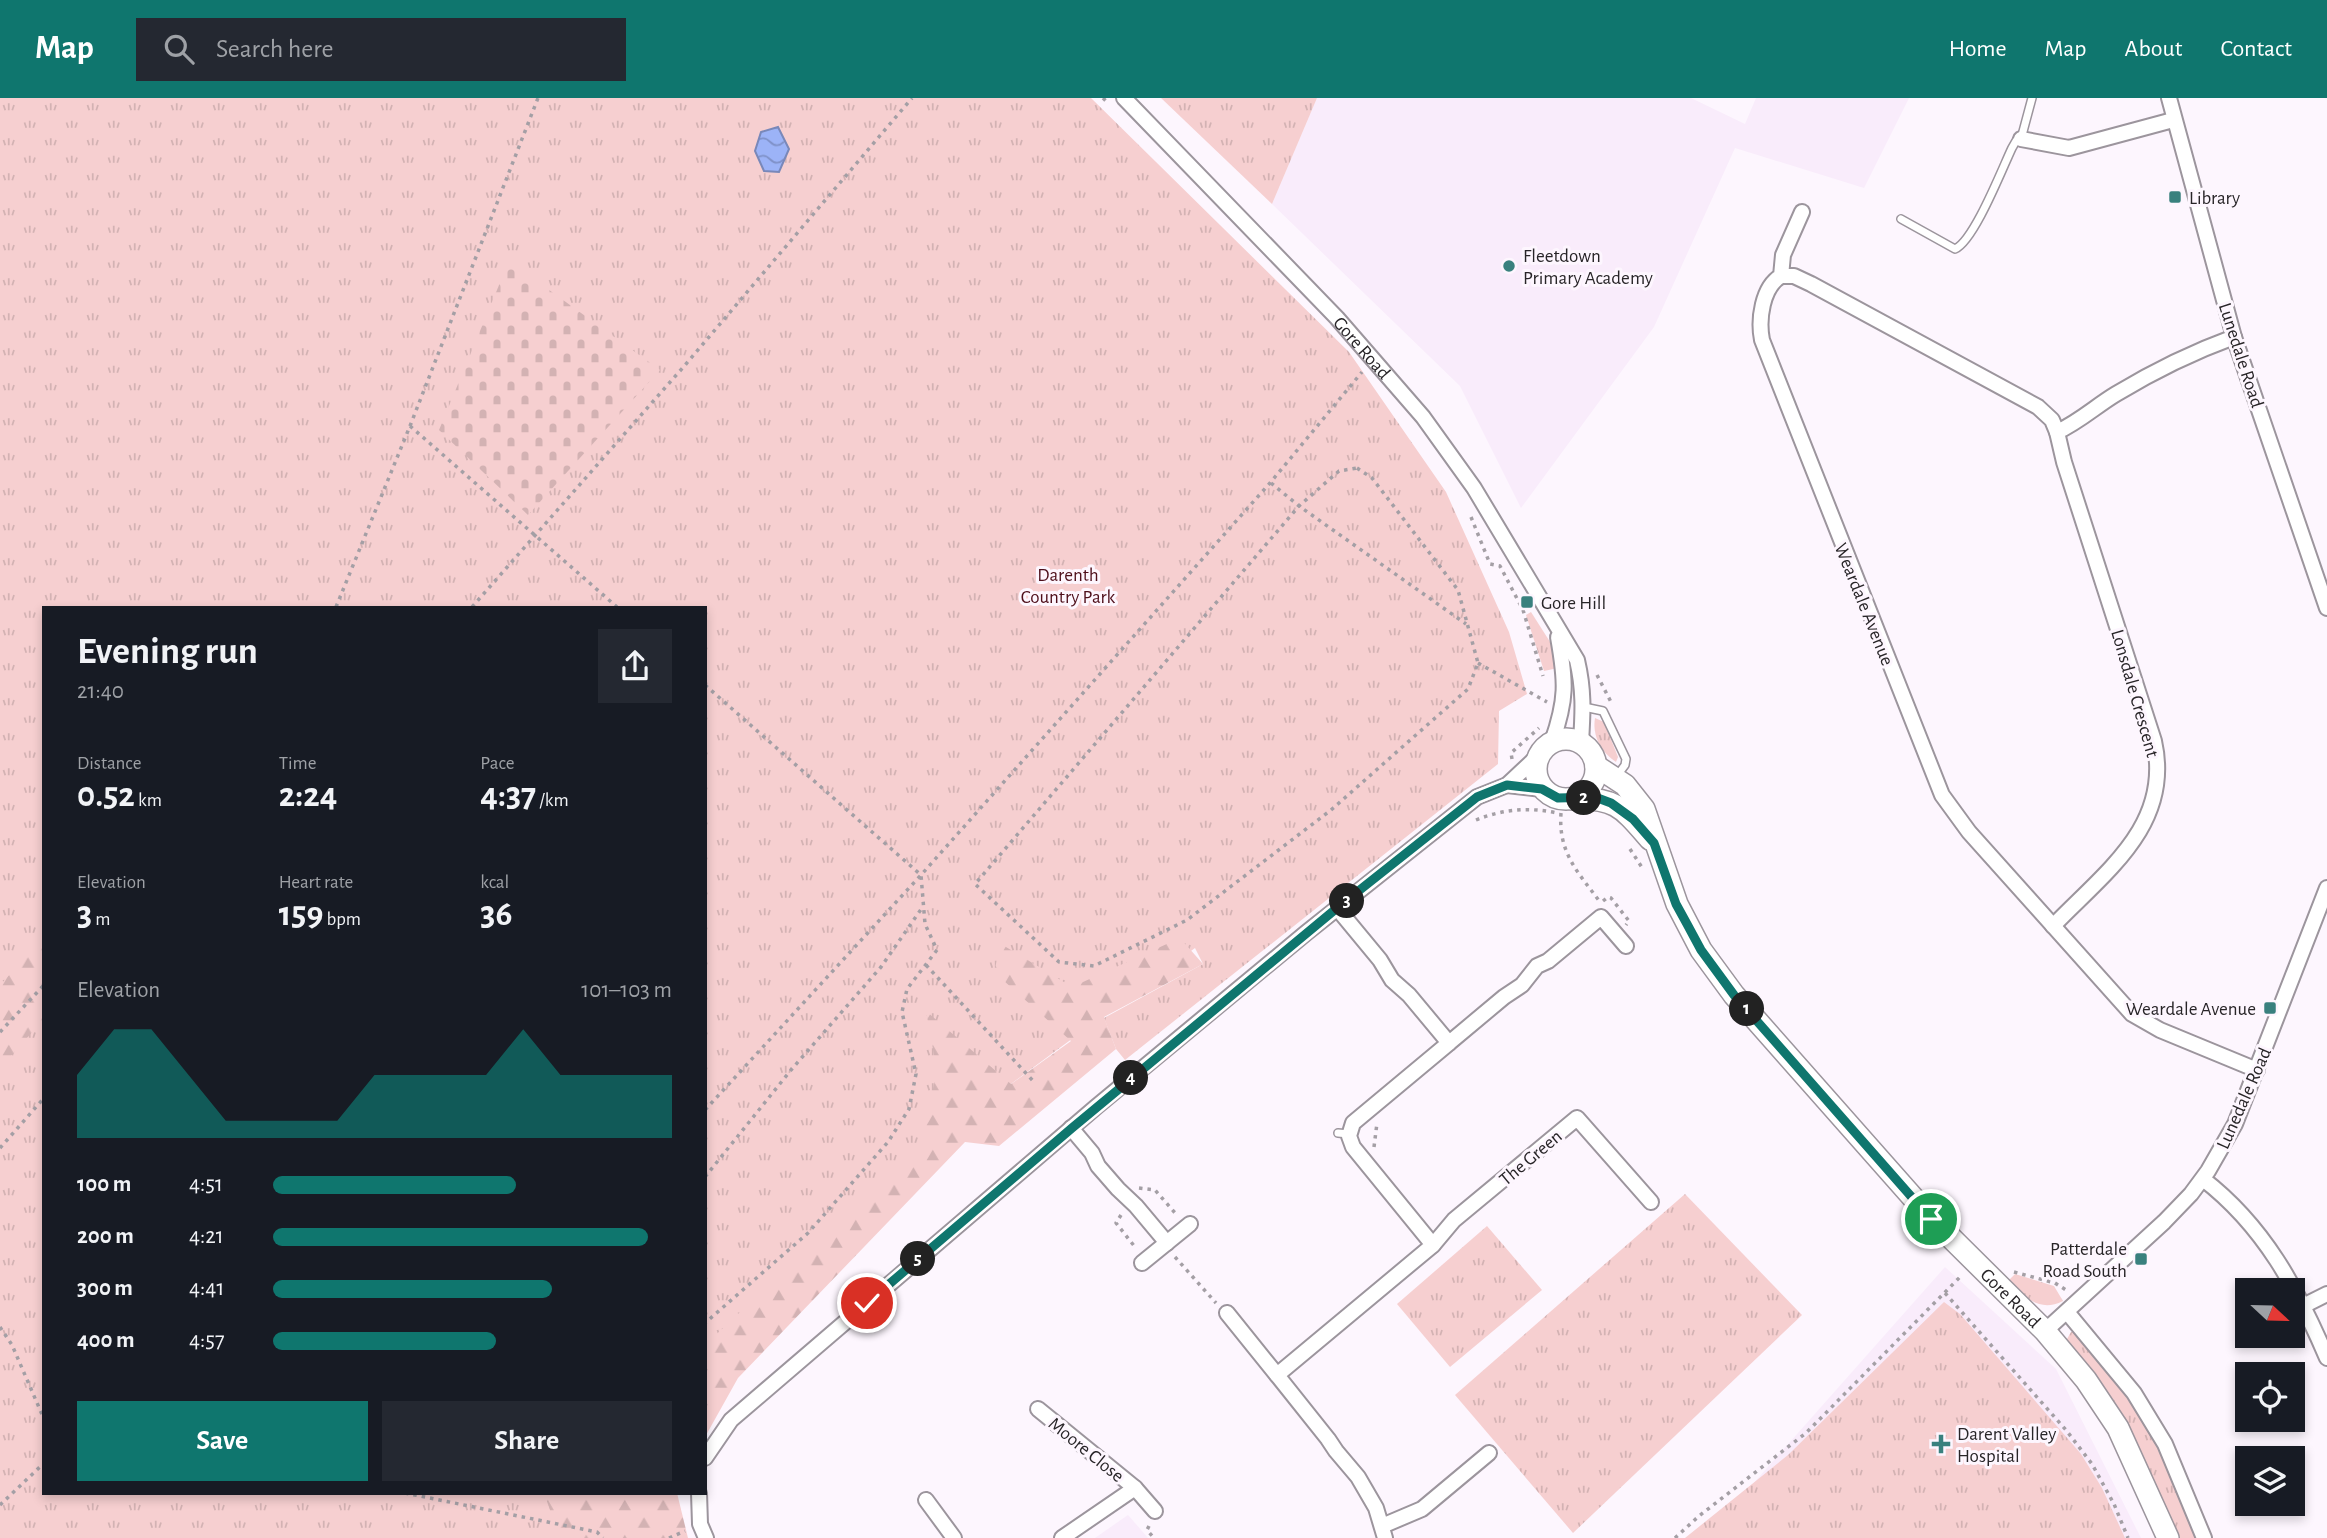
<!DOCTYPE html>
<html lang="en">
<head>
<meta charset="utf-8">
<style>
  :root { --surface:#171b24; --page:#242831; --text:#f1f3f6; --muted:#9ea1a6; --accent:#0f766e }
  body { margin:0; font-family:"Alegreya Sans",sans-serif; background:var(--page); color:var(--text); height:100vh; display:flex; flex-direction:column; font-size:26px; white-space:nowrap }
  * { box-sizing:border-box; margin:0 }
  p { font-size:23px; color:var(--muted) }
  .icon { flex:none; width:38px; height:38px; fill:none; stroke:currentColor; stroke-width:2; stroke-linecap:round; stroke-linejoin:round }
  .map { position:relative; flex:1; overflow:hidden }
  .details { position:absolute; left:42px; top:508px; width:665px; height:889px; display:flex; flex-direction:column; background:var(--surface); border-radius:0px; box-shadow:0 4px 10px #0003 }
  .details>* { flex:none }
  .needle { width:46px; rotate:112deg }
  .tools { position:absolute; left:2235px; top:1180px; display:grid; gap:14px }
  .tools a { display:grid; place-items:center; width:70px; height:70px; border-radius:0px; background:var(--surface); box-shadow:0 4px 10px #0003; font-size:35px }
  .pin { position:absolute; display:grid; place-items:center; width:60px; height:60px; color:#fff; margin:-30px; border:4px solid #fff; border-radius:50%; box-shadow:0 2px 7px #0007 }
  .km { position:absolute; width:35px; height:35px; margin:-18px; border-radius:50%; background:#222; color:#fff; font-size:19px; line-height:35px; text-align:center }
  .round { display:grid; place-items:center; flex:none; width:74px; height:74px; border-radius:0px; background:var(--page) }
  .head { display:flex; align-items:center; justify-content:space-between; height:119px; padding:0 35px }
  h1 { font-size:38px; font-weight:600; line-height:52px }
  .figures { display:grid; grid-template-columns:repeat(3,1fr); gap:10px; height:119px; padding:7px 35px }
  .figures div { display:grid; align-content:center }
  .figures b { font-size:35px; font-weight:600 }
  .figures small { font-size:19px; font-weight:400 }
  .figures p { font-size:19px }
  .chart { height:196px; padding:14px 35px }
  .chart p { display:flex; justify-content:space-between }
  .chart svg { width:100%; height:126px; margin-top:7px; fill:var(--accent); opacity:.7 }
  .primary-button { display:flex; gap:14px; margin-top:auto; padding:14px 35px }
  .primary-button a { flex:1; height:80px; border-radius:0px; background:var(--accent); color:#fff; font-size:28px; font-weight:600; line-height:80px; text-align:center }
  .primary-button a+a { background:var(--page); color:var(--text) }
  ul { padding:0 35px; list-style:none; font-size:23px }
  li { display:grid; grid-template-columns:112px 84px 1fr; align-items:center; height:52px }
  li i { height:18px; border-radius:9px; background:var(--accent) }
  header { display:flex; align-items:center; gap:42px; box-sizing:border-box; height:98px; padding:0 35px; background:var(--accent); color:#fff }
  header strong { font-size:33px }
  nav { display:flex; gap:38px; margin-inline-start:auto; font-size:24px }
  .search { width:490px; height:63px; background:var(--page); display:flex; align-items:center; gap:18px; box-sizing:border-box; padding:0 24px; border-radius:0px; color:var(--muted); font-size:26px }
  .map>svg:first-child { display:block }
  .built { fill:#f9ecfb }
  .grass { fill:url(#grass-tufts) }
  .forest { fill:url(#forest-firs) }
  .cemetery { fill:url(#cemetery-stones) }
  .water { fill:url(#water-waves); stroke:#7988b9; stroke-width:2 }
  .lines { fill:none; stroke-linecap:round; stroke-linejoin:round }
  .lane-casing { stroke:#9c959d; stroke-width:10 }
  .street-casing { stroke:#9c959d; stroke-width:18 }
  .secondary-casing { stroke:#9c959d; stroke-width:24 }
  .path { stroke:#a49fa5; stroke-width:3.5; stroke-dasharray:3.5 5; stroke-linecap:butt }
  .lane { stroke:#fff; stroke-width:7 }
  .street { stroke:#fff; stroke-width:14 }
  .secondary { stroke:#fff; stroke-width:21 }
  .route-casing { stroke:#fff; stroke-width:14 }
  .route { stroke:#0f766e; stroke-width:9 }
  .poi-dot { fill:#39817e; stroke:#fdf6fe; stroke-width:2.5 }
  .labels { text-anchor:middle; stroke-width:6; stroke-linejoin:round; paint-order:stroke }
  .poi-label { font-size:19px; fill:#282528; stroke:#fdf6fe; text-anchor:start }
  .street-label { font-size:19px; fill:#282528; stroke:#fdf6fe }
  .park-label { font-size:19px; fill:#4e0e1a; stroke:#fdf6fe }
</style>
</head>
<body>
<header>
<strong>Map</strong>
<div class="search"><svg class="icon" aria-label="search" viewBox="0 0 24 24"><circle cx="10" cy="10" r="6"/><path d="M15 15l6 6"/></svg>Search here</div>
<nav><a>Home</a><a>Map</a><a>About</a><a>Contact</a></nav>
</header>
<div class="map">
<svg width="2327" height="1440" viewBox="0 0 2327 1440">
  <defs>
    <pattern id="grass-tufts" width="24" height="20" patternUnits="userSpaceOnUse" patternTransform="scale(1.75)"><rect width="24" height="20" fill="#f6cfd0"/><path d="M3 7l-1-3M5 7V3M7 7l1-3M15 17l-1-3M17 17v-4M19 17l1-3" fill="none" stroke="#d3b2b3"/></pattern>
    <pattern id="forest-firs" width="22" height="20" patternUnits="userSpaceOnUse" patternTransform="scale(1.75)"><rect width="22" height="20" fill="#f6cfd0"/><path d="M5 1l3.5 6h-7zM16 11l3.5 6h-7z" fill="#d3b2b3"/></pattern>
    <pattern id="cemetery-stones" width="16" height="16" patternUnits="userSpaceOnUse" patternTransform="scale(1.75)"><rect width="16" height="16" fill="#f6cfd0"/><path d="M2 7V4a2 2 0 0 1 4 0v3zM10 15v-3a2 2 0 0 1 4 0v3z" fill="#d3b2b3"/></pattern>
    <pattern id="water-waves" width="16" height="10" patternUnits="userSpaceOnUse" patternTransform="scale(1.75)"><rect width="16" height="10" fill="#9cb3f7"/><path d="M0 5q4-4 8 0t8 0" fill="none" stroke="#7f91c8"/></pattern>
  </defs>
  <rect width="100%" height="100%" fill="#fdf6fe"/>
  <g class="built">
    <polygon points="1317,0 1691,0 1745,26 1756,0 1909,0 1864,90 1735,50 1654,229 1521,410 1460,288 1272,106"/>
    <polygon points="1945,1169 2056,1271 2141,1440 1705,1440"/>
    <polygon points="1128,1417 1148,1440 1095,1440"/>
  </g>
  <g class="grass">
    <polygon points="0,0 1091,0 1349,254 1446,394 1509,534 1527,596 1499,613 1498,666 1125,962 1116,951 1104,920 1203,866 1195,850 962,1022 705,1263 705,509 44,509 44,1395 552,1395 567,1440 0,1440"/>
    <polygon points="1161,0 1317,0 1272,106"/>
    <polygon points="1531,514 1552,547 1558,570 1544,573 1526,517"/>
    <path d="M1595,620l9,4 14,35 -2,5c-15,-10 -24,-26 -21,-44z"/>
    <polygon points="1685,1096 1802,1217 1573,1435 1455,1297"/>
    <polygon points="1487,1128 1542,1192 1450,1269 1397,1206"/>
    <path d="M2015,1176l39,12 9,15c-24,12 -38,-4 -55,-20z"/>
    <polygon points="1944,1204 1960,1216 2081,1356 2102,1390 2125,1440 1685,1440 1788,1357"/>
    <path d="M2071,1234h4c18,22 38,43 55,66 29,43 47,92 68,140h-21l-109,-194 -1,-5z"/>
  </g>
  <g class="forest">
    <polygon points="44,839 44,921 0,970 0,887"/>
    <polygon points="1180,840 1203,866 1104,919 1116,951 999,1048 965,1044 738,1280 705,1339 705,1247 921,1044 937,973 926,913 1011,986 1071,943 994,874 1001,846 1072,889"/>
    <polygon points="544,1395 677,1395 688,1440 560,1440"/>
  </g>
  <polygon class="cemetery" points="509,163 660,272 528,417 439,332"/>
  <polygon class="water" points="778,29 789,51 779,74 764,73 755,53 761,34"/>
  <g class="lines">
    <g class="lane-casing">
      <g id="lane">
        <path d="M1901,121l54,30c19,-8 47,-80 57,-101l4,-7 5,-2 11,-41"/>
        <polyline points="1584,609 1603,613 1626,661 1625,667 1616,679"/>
        <polyline points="1338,1035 1349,1036"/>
      </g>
    </g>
    <g class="street-casing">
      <g id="street">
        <path id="s1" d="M1124,0l213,220 86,99 51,71 103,172c7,30 6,51 4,82"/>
        <polyline points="2169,0 2234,239 2327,510"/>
        <polyline points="2021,41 2069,50 2173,22"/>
        <path d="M1802,114l-19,43 -2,21c-19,11 -23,44 -19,64l180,455 27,37 163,182 28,16 97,40"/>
        <path d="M1781,178h13l17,8 227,123 14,13 5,12c22,-10 39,-26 59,-38 38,-23 77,-42 118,-57"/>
        <path d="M1552,644c15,-43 14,-60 6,-105"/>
        <polyline points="1507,687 1542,691"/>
        <polyline points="1337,810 1380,862 1392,882 1409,897 1449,945 1353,1025 1349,1038 1353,1049 1433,1147 1277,1277 1328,1341 1336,1353 1358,1379 1376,1410 1385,1440"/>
        <path d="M2053,828c52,-54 120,-101 101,-185l-90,-279 -7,-30"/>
        <polyline points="1449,945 1504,899 1522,887 1537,868 1548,863 1601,819 1626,848"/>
        <polyline points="1071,1030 1092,1055 1098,1068 1118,1091 1136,1108 1167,1145"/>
        <path d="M2203,1081c61,47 94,109 124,179"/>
        <polyline points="1433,1147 1454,1122 1577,1020 1651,1104"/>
        <polyline points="1142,1165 1190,1126"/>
        <polyline points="2305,1207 2327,1196"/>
        <polyline points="2067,1214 2134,1295 2165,1346 2204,1440"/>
        <polyline points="1227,1215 1277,1277"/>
        <polyline points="2045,1233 2164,1124 2191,1096 2208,1073 2235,1026 2327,790"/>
        <polyline points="1038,1311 1135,1390 1155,1413"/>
        <polyline points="705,1360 731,1322 1096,1009 1306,835 1477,699 1507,687 1537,659"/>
        <polyline points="699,1395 700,1426 706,1440"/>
        <polyline points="926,1402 954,1440"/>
        <polyline points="1382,1428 1422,1411 1489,1355"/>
        <polyline points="1062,1440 1135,1390"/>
      </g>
    </g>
    <g class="secondary-casing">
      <g id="secondary">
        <circle cx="1566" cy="671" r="30"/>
        <path id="s2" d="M1596,668l29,19 19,24 33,95 24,46 33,45 197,223 114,113 41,49 32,48 50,110"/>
        <path d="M1572,701c44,-2 51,9 78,40"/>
      </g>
    </g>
    <g class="path">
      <polyline points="1103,0 1109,6"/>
      <polyline points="410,328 617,509"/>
      <polygon points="1357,370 1372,380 1458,492 1478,565 1468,591 1331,712 1187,822 1094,868 1059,864 975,786 1299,408 1339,373"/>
      <polyline points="1271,385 1299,408 1466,526"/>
      <polyline points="1471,419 1490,466 1500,468 1523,512 1543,578"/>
      <polyline points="336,509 410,328 538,0"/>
      <polyline points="472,509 686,266 912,0"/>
      <polyline points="1478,565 1547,604"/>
      <polyline points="1597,577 1611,604"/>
      <polyline points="705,587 921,777 925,826 937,852 907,891 902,914 916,976 909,1011 888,1044 808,1135 705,1225"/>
      <polyline points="1512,661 1511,655 1539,630"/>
      <path d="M1561,715c-3,40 17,59 39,89"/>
      <path d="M1476,722c27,-11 53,-13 81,-7"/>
      <polyline points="1630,751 1643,771"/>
      <polyline points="1603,803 1608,799 1611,800 1629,823 1626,827"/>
      <polyline points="926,867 1035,985"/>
      <polyline points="0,934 44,887"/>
      <polyline points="705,1012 921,777 1270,385 1362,274"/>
      <polyline points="1374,1049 1377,1025"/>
      <polyline points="0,1050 44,1000"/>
      <polyline points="705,1079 791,972 881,869 922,810"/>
      <polyline points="1139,1090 1155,1092 1176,1116"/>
      <polyline points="1121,1117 1116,1125 1135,1149"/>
      <polyline points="1175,1159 1216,1205"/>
      <polyline points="2014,1174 2055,1185 2066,1192"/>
      <polyline points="1945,1195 2066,1332 2092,1366 2114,1406 2128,1440"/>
      <polyline points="0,1229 12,1247 44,1321"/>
      <polyline points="405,1395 597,1434 603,1440"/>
      <polyline points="0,1407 44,1365"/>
      <polyline points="1149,1428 1147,1432 1154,1440"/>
      <polyline points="669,1440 685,1433"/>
      <polyline points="1675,1440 1699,1418 1806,1335 1962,1177"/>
    </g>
    <use href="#lane" class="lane"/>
    <use href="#street" class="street"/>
    <use href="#secondary" class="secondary"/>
  </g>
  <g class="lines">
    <g class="route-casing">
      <polyline id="route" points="867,1205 1072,1030 1337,810 1477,699 1507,687 1542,691 1558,700 1595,699 1611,705 1633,721 1654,745 1676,806 1687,826 1701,852 1734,897 1931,1121"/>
    </g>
    <use href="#route" class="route"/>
  </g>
  <g class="poi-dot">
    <rect x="2168" y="92" width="14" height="14" rx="3.5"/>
    <circle cx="1509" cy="168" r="7"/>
    <rect x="1520" y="497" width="14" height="14" rx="3.5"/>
    <rect x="2263" y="903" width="14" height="14" rx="3.5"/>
    <rect x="2134" y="1154" width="14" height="14" rx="3.5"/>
    <path d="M1937.5 1335.5h7v7h7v7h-7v7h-7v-7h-7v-7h7z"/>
  </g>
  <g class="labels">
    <g class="poi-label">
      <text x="2189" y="106">Library</text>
      <text x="1523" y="164">Fleetdown<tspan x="1523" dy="22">Primary Academy</tspan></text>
      <text x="1541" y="511">Gore Hill</text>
      <text x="2256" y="917" text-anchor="end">Weardale Avenue</text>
      <text x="2127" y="1157" text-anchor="end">Patterdale<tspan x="2127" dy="22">Road South</tspan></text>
      <text x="1957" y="1342">Darent Valley<tspan x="1957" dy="22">Hospital</tspan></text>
    </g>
    <g class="street-label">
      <text dy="7" stroke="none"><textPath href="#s1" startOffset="345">Gore Road</textPath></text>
      <text transform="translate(2242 257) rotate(72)" y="7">Lunedale Road</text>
      <text transform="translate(1865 506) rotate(68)" y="7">Weardale Avenue</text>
      <text transform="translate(2136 595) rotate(74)" y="7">Lonsdale Crescent</text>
      <text transform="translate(2243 1000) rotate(-66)" y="7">Lunedale Road</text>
      <text transform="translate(1530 1059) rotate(-40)" y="7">The Green</text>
      <text dy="7" stroke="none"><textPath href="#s2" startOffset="684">Gore Road</textPath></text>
      <text transform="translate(1087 1351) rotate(39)" y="7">Moore Close</text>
    </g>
    <g class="park-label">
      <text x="1068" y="483">Darenth<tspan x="1068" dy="22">Country Park</tspan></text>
    </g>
  </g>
</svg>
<div class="tools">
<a><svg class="needle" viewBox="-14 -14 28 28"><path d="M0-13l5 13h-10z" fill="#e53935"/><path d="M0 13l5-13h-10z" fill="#9ea1a6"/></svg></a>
<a><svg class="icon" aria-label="locate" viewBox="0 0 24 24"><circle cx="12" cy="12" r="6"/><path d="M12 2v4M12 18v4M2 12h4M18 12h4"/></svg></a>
<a><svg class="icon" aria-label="layers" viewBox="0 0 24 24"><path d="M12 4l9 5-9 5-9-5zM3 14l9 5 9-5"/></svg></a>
</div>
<div class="pin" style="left:1931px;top:1121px;background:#1e9e55"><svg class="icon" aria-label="arrive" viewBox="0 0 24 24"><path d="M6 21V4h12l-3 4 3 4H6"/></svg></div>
<div class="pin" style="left:867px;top:1205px;background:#d93025"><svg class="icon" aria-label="check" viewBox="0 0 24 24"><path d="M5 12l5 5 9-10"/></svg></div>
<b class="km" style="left:1747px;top:911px">1</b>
<b class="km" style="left:1584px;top:700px">2</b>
<b class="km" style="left:1347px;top:803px">3</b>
<b class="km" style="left:1131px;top:980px">4</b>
<b class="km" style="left:918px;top:1161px">5</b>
<section class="details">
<div class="head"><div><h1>Evening run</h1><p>21:40</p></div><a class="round"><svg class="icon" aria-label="share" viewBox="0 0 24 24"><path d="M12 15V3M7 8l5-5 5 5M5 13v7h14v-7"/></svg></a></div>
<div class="figures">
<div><p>Distance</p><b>0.52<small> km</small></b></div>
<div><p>Time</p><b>2:24</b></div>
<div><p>Pace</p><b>4:37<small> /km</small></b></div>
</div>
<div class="figures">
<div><p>Elevation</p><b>3<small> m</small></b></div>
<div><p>Heart rate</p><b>159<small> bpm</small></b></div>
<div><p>kcal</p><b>36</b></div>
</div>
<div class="chart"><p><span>Elevation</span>101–103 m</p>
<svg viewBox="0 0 160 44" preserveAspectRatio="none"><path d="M0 44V22L10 6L20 6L30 22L40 38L50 38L60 38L70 38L80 22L90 22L100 22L110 22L120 6L130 22L140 22L150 22L160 22V44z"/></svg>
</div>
<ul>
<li><b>100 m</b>4:51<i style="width:61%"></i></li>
<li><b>200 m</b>4:21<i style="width:94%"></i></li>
<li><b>300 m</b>4:41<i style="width:70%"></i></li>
<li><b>400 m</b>4:57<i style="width:56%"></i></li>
</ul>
<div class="primary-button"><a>Save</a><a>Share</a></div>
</section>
</div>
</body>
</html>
